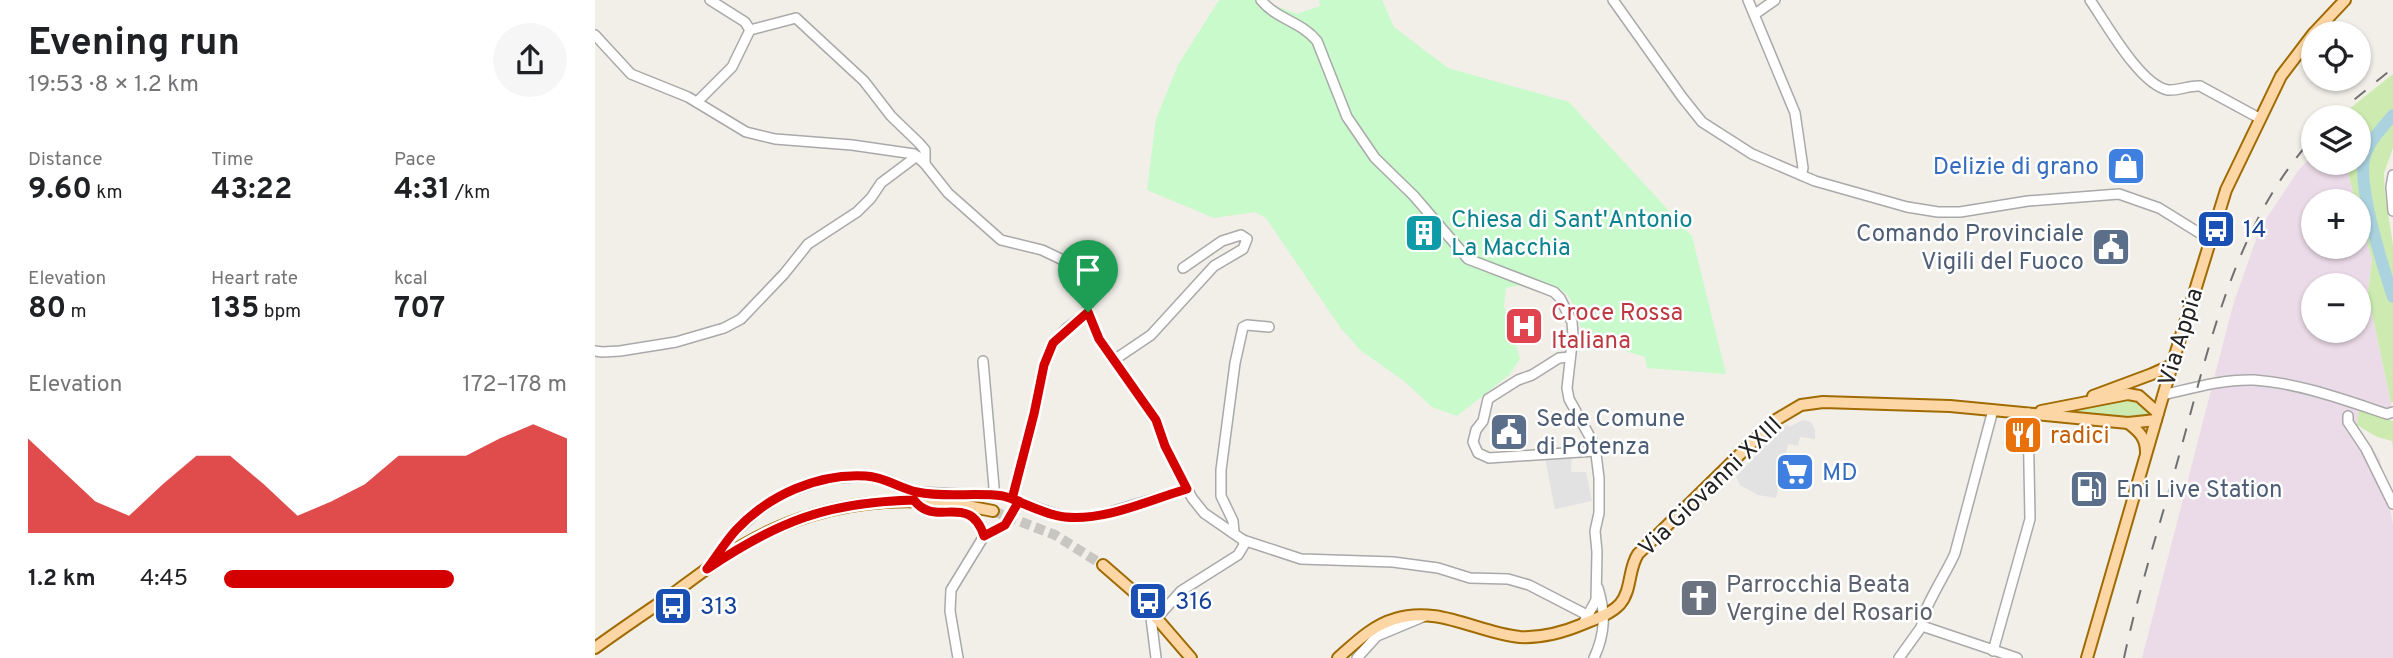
<!DOCTYPE html>
<html lang="en">
<head>
<meta charset="utf-8">
<style>
  :root { --surface:#fff; --page:#f6f6f6; --text:#202124; --muted:#757577; --accent:#d40000 }
  body { margin:0; font-family:Overpass,sans-serif; background:var(--page); color:var(--text); height:100vh; display:flex; flex-direction:column; font-size:26px; white-space:nowrap }
  * { box-sizing:border-box; margin:0 }
  p { font-size:23px; color:var(--muted) }
  .icon { flex:none; width:38px; height:38px; fill:none; stroke:currentColor; stroke-width:2; stroke-linecap:round; stroke-linejoin:round }
  .map { position:relative; flex:1; overflow:hidden }
  .sheet { display:flex; flex-direction:column; background:var(--surface); width:595px }
  .sheet>* { flex:none }
  .fabs { position:absolute; left:1706px; top:21px; display:grid; gap:14px }
  .fabs a { display:grid; place-items:center; width:70px; height:70px; border-radius:50%; background:var(--surface); box-shadow:0 2px 5px #0004; font-size:35px }
  .pin { position:absolute; display:grid; place-items:center; width:60px; height:60px; color:#fff; margin:-72px -30px; border-radius:50% 50% 50% 0; rotate:-45deg; box-shadow:0 0 7px #0007 }
  .pin .icon { rotate:45deg }
  .round { display:grid; place-items:center; flex:none; width:74px; height:74px; border-radius:37px; background:var(--page) }
  .summary { display:flex; align-items:center; justify-content:space-between; height:119px; padding:0 28px }
  h1 { font-size:38px; font-weight:700; line-height:52px }
  .stats { display:grid; grid-template-columns:repeat(3,1fr); gap:10px; height:119px; padding:7px 28px }
  .stats div { display:grid; align-content:center }
  .stats b { font-size:30px; font-weight:700 }
  .stats small { font-size:19px; font-weight:400 }
  .stats p { font-size:19px }
  .chart { height:196px; padding:14px 28px }
  .chart p { display:flex; justify-content:space-between }
  .chart svg { width:100%; height:126px; margin-top:7px; fill:var(--accent); opacity:.7 }
  ul { padding:0 28px; list-style:none; font-size:23px }
  li { display:grid; grid-template-columns:112px 84px 1fr; align-items:center; height:52px }
  li i { height:18px; border-radius:9px; background:var(--accent) }
  main { display:flex; flex:1; min-height:0 }
  .map>svg:first-child { display:block }
  .industrial { fill:#ebdbe8; fill-rule:evenodd }
  .grass { fill:#cdebb0 }
  .park { fill:#c8facc }
  .parking { fill:#e2e2e2 }
  .lines { fill:none; stroke-linecap:round; stroke-linejoin:round }
  .river { stroke:#aad3df; stroke-width:12 }
  .major-tunnel { stroke:#c8c6c1; stroke-width:10; stroke-dasharray:10 5; stroke-linecap:butt }
  .minor-casing { stroke:#a9a9a9; stroke-width:12 }
  .major-casing { stroke:#a06b00; stroke-width:14 }
  .minor { stroke:#fff; stroke-width:9 }
  .major { stroke:#fcd6a4; stroke-width:10 }
  .rail { stroke:#707070; stroke-width:2; stroke-dasharray:14 14; stroke-linecap:butt }
  .route-casing { stroke:#fff; stroke-width:14 }
  .route { stroke:#d40000; stroke-width:9 }
  .labels { text-anchor:middle; stroke-width:5; stroke-linejoin:round; paint-order:stroke }
  .shop-label { font-size:24px; fill:#366cbe; stroke:#fff; text-anchor:end }
  .culture-label { font-size:24px; fill:#0d838f; stroke:#fff; text-anchor:start }
  .transit-label { font-size:24px; fill:#164399; stroke:#fff; text-anchor:start }
  .service-label { font-size:24px; fill:#4e5e75; stroke:#fff; text-anchor:start }
  .health-label { font-size:24px; fill:#be3a42; stroke:#fff; text-anchor:start }
  .street-label { font-size:24px; fill:#222; stroke:#fff }
  .food-label { font-size:24px; fill:#c56008; stroke:#fff; text-anchor:start }
  .worship-label { font-size:24px; fill:#5b616d; stroke:#fff; text-anchor:start }
</style>
</head>
<body>
<main>
<section class="sheet">
<div class="summary"><div><h1>Evening run</h1><p>19:53 · 8 × 1.2 km</p></div><a class="round"><svg class="icon" aria-label="share" viewBox="0 0 24 24"><path d="M12 15V3M7 8l5-5 5 5M5 13v7h14v-7"/></svg></a></div>
<div class="stats">
<div><p>Distance</p><b>9.60<small> km</small></b></div>
<div><p>Time</p><b>43:22</b></div>
<div><p>Pace</p><b>4:31<small> /km</small></b></div>
</div>
<div class="stats">
<div><p>Elevation</p><b>80<small> m</small></b></div>
<div><p>Heart rate</p><b>135<small> bpm</small></b></div>
<div><p>kcal</p><b>707</b></div>
</div>
<div class="chart"><p><span>Elevation</span>172–178 m</p>
<svg viewBox="0 0 160 44" preserveAspectRatio="none"><path d="M0 44V11L10 22L20 33L30 38L40 27L50 17L60 17L70 27L80 38L90 33L100 27L110 17L120 17L130 17L140 11L150 6L160 11V44z"/></svg>
</div>
<ul>
<li><b>1.2 km</b>4:45<i style="width:67%"></i></li>
</ul>
</section>
<div class="map">
<svg width="1798" height="658" viewBox="0 0 1798 658">
  <rect width="100%" height="100%" fill="#f2efe9"/>
  <path class="industrial" d="M1718,154v9h33l9,38h-42v46h46v-32l13,44 -4,35 23,109 -2,18 -30,-12 -2,16 23,35 13,64v134h-251l91,-353 27,-77 38,-57zM1718,285h46v46h-46z"/>
  <g class="grass">
    <polygon points="1798,74 1798,148 1789,173 1790,194 1798,245 1798,402 1796,403 1773,294 1777,259 1764,215 1764,201 1760,201 1751,163 1764,163 1764,117 1744,117"/>
    <path d="M1537,397l20,16c-17,13 -66,1 -88,-1z"/>
    <polygon points="1764,409 1798,421 1798,449 1797,441 1782,437 1762,425"/>
  </g>
  <path class="park" d="M624,0h42l36,14 23,-8 -1,-6h63l12,27 54,41 121,34 123,134 34,138 -79,-6 -2,-11c-14,-5 -45,-12 -56,-20 -8,-5 -10,-15 -12,-23 -11,-37 -40,-33 -71,-26l-2,18 16,53 -11,16 -52,41 -25,-9 -28,-26 -44,-31 -20,-23 -74,-109 -11,-6 -41,6 -67,-28 9,-71 22,-54z"/>
  <g class="parking">
    <polygon points="1208,420 1216,422 1220,430 1220,439 1205,437 1203,446 1193,444 1181,498 1163,495 1145,485 1141,477 1173,443 1192,424 1194,427"/>
    <polygon points="977,455 976,472 991,472 997,501 960,509 950,458"/>
  </g>
  <g class="lines">
    <path class="river" d="M1798,115c-10,12 -23,25 -28,40 -9,28 18,112 28,142"/>
    <polyline class="major-tunnel" points="398,511 460,535 508,565"/>
    <g class="minor-casing">
      <g id="minor">
        <polyline points="115,0 150,22 155,30"/>
        <path d="M666,0c15,19 41,22 56,41l30,76 28,41 39,38 54,63 86,33 6,6 12,24 1,13 -6,53 2,11 26,47 4,32v35l-4,18 2,21 -1,48 -13,24"/>
        <polyline points="1018,0 1087,97 1107,122 1157,154 1220,181 1312,207 1343,212 1365,212 1433,201 1524,194 1564,208 1614,239"/>
        <polyline points="1153,0 1200,113 1208,168 1206,175"/>
        <path d="M1495,0c16,23 50,85 78,90 10,1 22,-5 32,-4l59,32"/>
        <polyline points="1160,14 1180,0"/>
        <polyline points="0,35 36,74 93,97 151,132 180,139 257,145 319,154 330,164 353,193 406,240 447,250 470,261 487,283 492,297 493,312 504,339 561,420 570,446 597,498 609,513 648,540 649,545 643,555 586,591 562,618"/>
        <polyline points="102,102 137,67 155,30 201,18 269,81 296,116 324,143 330,150 330,164"/>
        <polyline points="1798,175 1796,187 1798,211"/>
        <polyline points="0,351 7,352 25,351 81,342 129,328 146,319 189,274 213,244 262,212 276,198 286,183 322,156"/>
        <polyline points="975,357 964,358 937,375 923,380 893,399 888,421 881,430 878,442 883,453 894,458 1001,451"/>
        <polyline points="519,360 556,335 619,266 648,249 652,239 646,235 627,241 588,268"/>
        <polyline points="388,361 399,487 397,495"/>
        <path d="M1568,395c30,-7 60,-16 91,-15 45,3 91,20 133,34l6,-2"/>
        <polyline points="1753,416 1753,422 1771,449 1798,504"/>
        <polyline points="417,499 439,414 449,365 459,343 472,328 493,312"/>
        <path d="M319,500c21,29 56,-9 70,36l-33,54 -1,21 8,47"/>
        <polyline points="639,532 638,521 626,496 626,470 640,363 648,327 652,325 674,327"/>
        <polyline points="389,536 410,525 424,501"/>
        <polyline points="648,540 706,559 798,562 843,568 875,578 913,579 934,585 994,616"/>
        <polyline points="115,564 136,536 163,511 191,493 230,479 272,476 292,480 323,492 408,496 469,517 499,517 592,489"/>
        <polyline points="555,610 561,658"/>
        <path d="M1327,626c-3,-12 27,-57 33,-73l38,-143"/>
        <polyline points="1327,626 1422,658"/>
        <polyline points="1398,651 1435,519 1433,413"/>
        <polyline points="762,658 782,636 830,616"/>
        <path d="M999,658c11,-24 12,-44 4,-70"/>
        <polyline points="1304,658 1327,626"/>
      </g>
    </g>
    <g class="major-casing">
      <g id="major">
        <polyline points="1719,33 1750,0"/>
        <polyline points="1498,396 1557,374 1577,365"/>
        <polyline points="1446,411 1533,394 1544,396 1563,413"/>
        <path d="M1533,423c11,8 18,15 18,29"/>
        <polyline points="508,565 539,592 596,658"/>
        <path d="M0,648c26,-19 53,-37 79,-55 23,-17 46,-35 71,-49 77,-44 162,-52 248,-33"/>
        <path d="M743,658c17,-15 35,-33 57,-39 43,-14 83,14 125,18 20,1 44,-5 63,-13 12,-5 28,-10 37,-20 12,-14 8,-35 18,-50l136,-133 27,-16 22,-3 127,4 178,17 28,-3"/>
        <polyline points="1492,658 1577,365 1631,190 1686,76 1718,34"/>
      </g>
    </g>
    <use href="#minor" class="minor"/>
    <use href="#major" class="major"/>
    <g class="rail">
      <polyline points="1738,117 1798,68"/>
      <path d="M1529,658c14,-66 35,-130 53,-195 31,-111 56,-237 136,-325"/>
    </g>
  </g>
  <g class="lines">
    <g class="route-casing">
      <path id="route" d="M493,312l-35,31 -9,22 -10,49 -22,85 7,2 -14,24 -21,11c-14,-45 -49,-7 -70,-36 -86,2 -136,21 -207,69 10,-13 18,-27 29,-39 33,-35 82,-57 130,-54 19,1 33,12 51,16 28,6 58,0 86,4 21,6 41,19 62,21 41,4 84,-17 122,-28l-22,-43 -9,-26 -57,-81 -11,-27"/>
    </g>
    <use href="#route" class="route"/>
  </g>
  <defs>
    <g id="shop-square" transform="scale(2.0125)"><rect x="-9" y="-9" width="18" height="18" rx="4" fill="#3f7fe0" stroke="#fff"/><path d="M-5-2.5h2.3a2.7 3.5 0 0 1 5.4 0H5L5.5 6h-11ZM-1.5-2.5h3a1.5 2.3 0 0 0-3 0Z" fill="#fff"/></g>
    <g id="bus-square" transform="scale(2.0125)"><rect x="-9" y="-9" width="18" height="18" rx="4" fill="#1a4fb4" stroke="#fff"/><path d="M-5-6H5V4H4V6H2V4H-2V6H-4V4H-5ZM-3.5-4V0h7V-4ZM-3.5 1.2v1.5H-2V1.2ZM2 1.2v1.5H3.5V1.2Z" fill="#fff"/></g>
    <g id="building-square" transform="scale(2.0125)"><rect x="-9" y="-9" width="18" height="18" rx="4" fill="#0f9aa8" stroke="#fff"/><path d="M-4-6H4V6H1V3H-1V6H-4ZM-2.5-4.3h1.7v1.8h-1.7ZM.8-4.3h1.7v1.8H.8ZM-2.5-1h1.7V.8h-1.7ZM.8-1h1.7V.8H.8Z" fill="#fff"/></g>
    <g id="civic-square" transform="scale(2.0125)"><rect x="-9" y="-9" width="18" height="18" rx="4" fill="#5c6f8a" stroke="#fff"/><path d="M-.6-6.5H3V-4.5H.6V-3L4-1V1h2V6H-6V1h2V-1L-.6-3ZM-1.2 2.5V6h2.4V2.5Z" fill="#fff"/></g>
    <g id="hospital-square" transform="scale(2.0125)"><rect x="-9" y="-9" width="18" height="18" rx="4" fill="#e0444e" stroke="#fff"/><path d="M-5-5h3v3.5h4V-5h3V5h-3V1.5h-4V5h-3Z" fill="#fff"/></g>
    <g id="restaurant-square" transform="scale(2.0125)"><rect x="-9" y="-9" width="18" height="18" rx="4" fill="#e8710a" stroke="#fff"/><path d="M-5-6h1v4h1v-4h1v4h1v-4h1v5L-1.5 .5V6h-2V.5L-5-1ZM5-6V6H3V1.5H1.5Q1.5-4 5-6Z" fill="#fff"/></g>
    <g id="supermarket-square" transform="scale(2.0125)"><rect x="-9" y="-9" width="18" height="18" rx="4" fill="#3f7fe0" stroke="#fff"/><path d="M-6-5.5h2.5l.6 2H6L4.5 2H-2.5L-4.4-4H-6ZM-1.5 3.2a1.3 1.3 0 1 0 .1 0ZM3 3.2a1.3 1.3 0 1 0 .1 0Z" fill="#fff"/></g>
    <g id="fuel-square" transform="scale(2.0125)"><rect x="-9" y="-9" width="18" height="18" rx="4" fill="#5c6f8a" stroke="#fff"/><path d="M-5.5-6h7V0h2V4h1.3V-2.5L3-4.5l.8-.8L6-3V5H2.5V1h-1V6h-7ZM-4.2-4.7v3.2H.2V-4.7Z" fill="#fff"/></g>
    <g id="church-square" transform="scale(2.0125)"><rect x="-9" y="-9" width="18" height="18" rx="4" fill="#6b7280" stroke="#fff"/><path d="M-1.2-6h2.4v3.5h3.3v2.4h-3.3V6h-2.4V-.1h-3.3v-2.4h3.3Z" fill="#fff"/></g>
  </defs>
  <g fill-rule="evenodd">
    <use href="#shop-square" x="1531" y="166"/>
    <use href="#bus-square" x="1621" y="229"/>
    <use href="#building-square" x="829" y="233"/>
    <use href="#civic-square" x="1516" y="247"/>
    <use href="#hospital-square" x="929" y="326"/>
    <use href="#civic-square" x="914" y="432"/>
    <use href="#restaurant-square" x="1428" y="435"/>
    <use href="#supermarket-square" x="1200" y="472"/>
    <use href="#fuel-square" x="1494" y="489"/>
    <use href="#church-square" x="1104" y="598"/>
    <use href="#bus-square" x="553" y="601"/>
    <use href="#bus-square" x="78" y="606"/>
  </g>
  <g class="labels">
    <g class="shop-label">
      <text x="1504" y="174">Delizie di grano</text>
      <text x="1227" y="480" text-anchor="start">MD</text>
    </g>
    <g class="culture-label">
      <text x="856" y="227">Chiesa di Sant'Antonio<tspan x="856" dy="28">La Macchia</tspan></text>
    </g>
    <g class="transit-label">
      <text x="1648" y="237">14</text>
      <text x="580" y="609">316</text>
      <text x="105" y="614">313</text>
    </g>
    <g class="service-label">
      <text x="1489" y="241" text-anchor="end">Comando Provinciale<tspan x="1489" dy="28">Vigili del Fuoco</tspan></text>
      <text x="941" y="426">Sede Comune<tspan x="941" dy="28">di Potenza</tspan></text>
      <text x="1521" y="497">Eni Live Station</text>
    </g>
    <g class="health-label">
      <text x="956" y="320">Croce Rossa<tspan x="956" dy="28">Italiana</tspan></text>
    </g>
    <g class="street-label">
      <text transform="translate(1585 337) rotate(-73)" y="8">Via Appia</text>
      <text transform="translate(1115 486) rotate(-44)" y="8">Via Giovanni XXIII</text>
    </g>
    <g class="food-label">
      <text x="1455" y="443">radici</text>
    </g>
    <g class="worship-label">
      <text x="1131" y="592">Parrocchia Beata<tspan x="1131" dy="28">Vergine del Rosario</tspan></text>
    </g>
  </g>
</svg>
<div class="fabs">
<a><svg class="icon" aria-label="locate" viewBox="0 0 24 24"><circle cx="12" cy="12" r="6"/><path d="M12 2v4M12 18v4M2 12h4M18 12h4"/></svg></a>
<a><svg class="icon" aria-label="layers" viewBox="0 0 24 24"><path d="M12 4l9 5-9 5-9-5zM3 14l9 5 9-5"/></svg></a>
<a>+</a>
<a>−</a>
</div>
<div class="pin" style="left:493px;top:312px;background:#1e9e55"><svg class="icon" aria-label="arrive" viewBox="0 0 24 24"><path d="M6 21V4h12l-3 4 3 4H6"/></svg></div>
</div>
</main>
</body>
</html>
